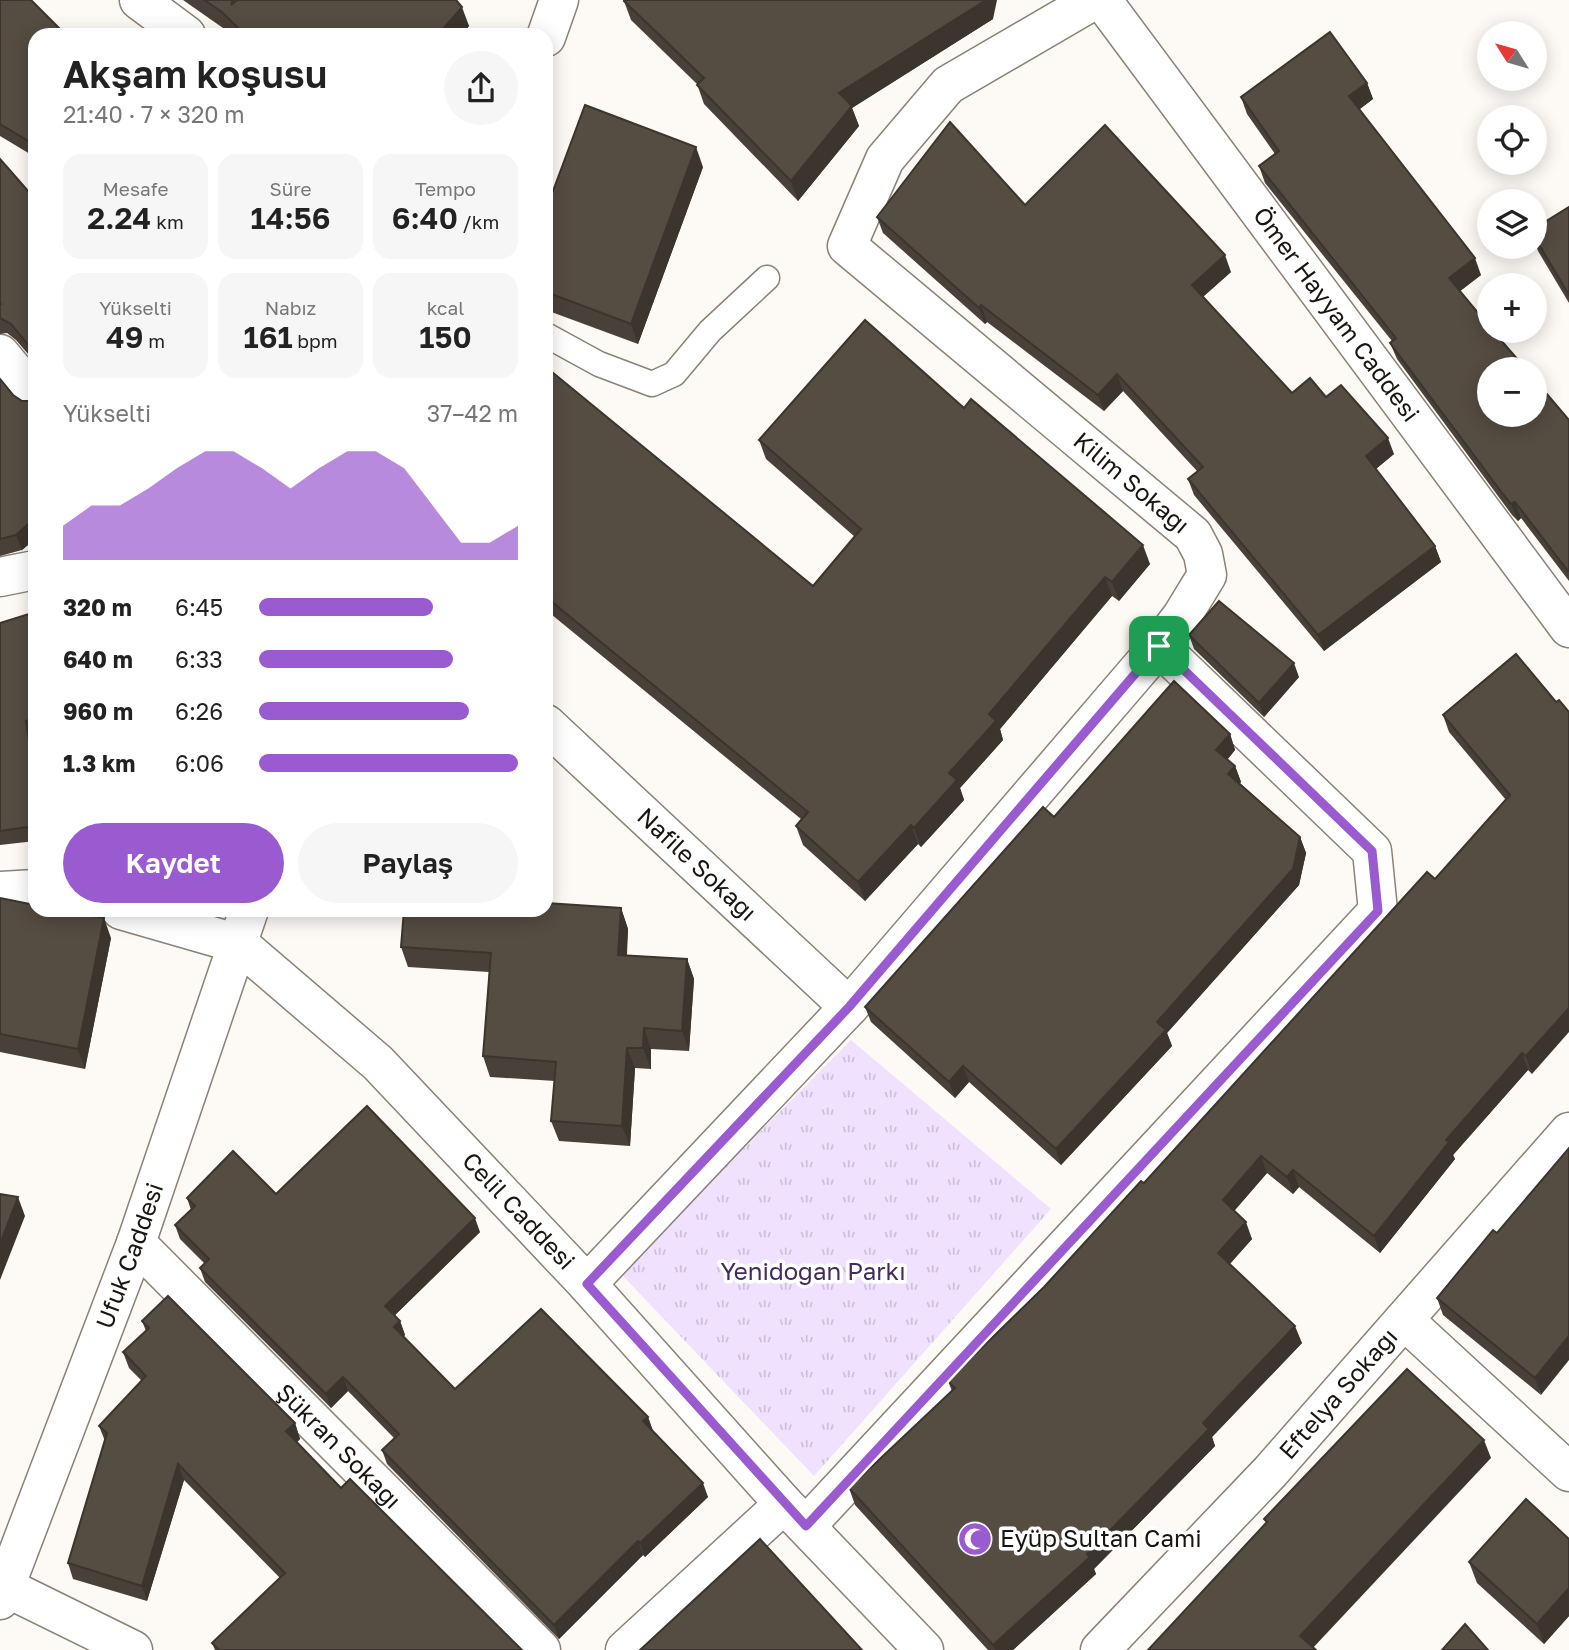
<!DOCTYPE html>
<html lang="tr">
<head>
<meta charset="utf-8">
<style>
  :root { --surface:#fff; --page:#f6f6f6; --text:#222; --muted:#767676; --accent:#9a5ad0 }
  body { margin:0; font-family:"Golos Text",sans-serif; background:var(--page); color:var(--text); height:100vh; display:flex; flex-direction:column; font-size:26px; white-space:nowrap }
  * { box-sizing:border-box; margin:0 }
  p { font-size:23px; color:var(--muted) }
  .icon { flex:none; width:38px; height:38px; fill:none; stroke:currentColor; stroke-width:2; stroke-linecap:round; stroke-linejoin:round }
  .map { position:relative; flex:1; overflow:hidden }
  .details { position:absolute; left:28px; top:28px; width:525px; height:889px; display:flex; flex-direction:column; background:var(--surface); border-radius:21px; box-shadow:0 4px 18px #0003 }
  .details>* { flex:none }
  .needle { width:46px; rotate:307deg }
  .tools { position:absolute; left:1477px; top:21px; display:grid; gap:14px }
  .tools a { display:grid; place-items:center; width:70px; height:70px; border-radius:50%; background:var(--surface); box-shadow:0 4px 18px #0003; font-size:35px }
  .pin { position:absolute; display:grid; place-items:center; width:60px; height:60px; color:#fff; margin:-30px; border-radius:14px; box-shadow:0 4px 10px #0006 }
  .round { display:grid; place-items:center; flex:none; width:74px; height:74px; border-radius:37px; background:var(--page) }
  .overview { display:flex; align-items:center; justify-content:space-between; height:119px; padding:0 35px }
  h1 { font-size:38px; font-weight:600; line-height:52px }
  .figures { display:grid; grid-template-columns:repeat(3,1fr); gap:10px; height:119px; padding:7px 35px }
  .figures div { display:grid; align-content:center; border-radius:18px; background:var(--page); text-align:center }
  .figures b { font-size:30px; font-weight:600 }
  .figures small { font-size:19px; font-weight:400 }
  .figures p { font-size:19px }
  .chart { height:196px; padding:14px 35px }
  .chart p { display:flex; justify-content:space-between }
  .chart svg { width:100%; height:126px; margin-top:7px; fill:var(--accent); opacity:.7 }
  .cta { display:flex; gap:14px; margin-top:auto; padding:14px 35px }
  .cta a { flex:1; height:80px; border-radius:42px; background:var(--accent); color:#fff; font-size:28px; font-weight:600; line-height:80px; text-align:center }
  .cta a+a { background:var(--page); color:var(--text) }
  ul { padding:0 35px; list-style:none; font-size:23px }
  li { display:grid; grid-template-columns:112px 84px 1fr; align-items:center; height:52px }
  li i { height:18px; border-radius:9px; background:var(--accent) }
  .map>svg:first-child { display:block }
  .park { fill:url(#park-tufts) }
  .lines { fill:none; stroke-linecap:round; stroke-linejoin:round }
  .lane-casing { stroke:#8b8176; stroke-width:27 }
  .street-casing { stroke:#8b8176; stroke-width:41 }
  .secondary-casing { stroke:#8b8176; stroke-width:41 }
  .lane { stroke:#fff; stroke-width:24 }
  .street { stroke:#fff; stroke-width:38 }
  .secondary { stroke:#fff; stroke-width:38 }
  .wall { fill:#494139 }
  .shaded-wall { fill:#3c352e }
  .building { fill:#554c42; stroke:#3c352e; stroke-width:2 }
  .route-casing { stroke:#fff; stroke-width:14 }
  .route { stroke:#9a5ad0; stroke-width:9 }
  .labels { text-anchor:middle; stroke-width:7; stroke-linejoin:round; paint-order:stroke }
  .street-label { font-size:24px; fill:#181410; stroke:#fff }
  .park-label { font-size:24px; fill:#442a5c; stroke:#fff }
  .poi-label { font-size:24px; fill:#181410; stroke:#fff; text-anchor:start }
</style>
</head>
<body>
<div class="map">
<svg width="1569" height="1650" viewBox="0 0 1569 1650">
  <defs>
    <pattern id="park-tufts" width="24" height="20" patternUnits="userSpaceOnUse" patternTransform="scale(1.75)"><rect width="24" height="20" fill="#efe1ff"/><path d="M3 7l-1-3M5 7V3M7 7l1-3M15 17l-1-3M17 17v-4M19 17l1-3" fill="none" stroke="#ccc0da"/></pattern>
  </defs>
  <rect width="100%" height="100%" fill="#fdf9f4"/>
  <polygon class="park" points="851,1040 1051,1209 814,1476 620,1273"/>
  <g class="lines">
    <g class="lane-casing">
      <polyline id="lane" points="546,335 599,364 652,384 674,374 710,331 767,278"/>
    </g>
    <g class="street-casing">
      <g id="street">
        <polyline points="139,0 186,35"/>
        <polyline points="0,354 35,396"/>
        <polyline points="0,577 35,570"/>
        <path id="s1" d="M546,724l303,283"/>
        <polyline points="0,891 35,889"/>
        <polyline points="121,910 239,944"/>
        <path id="s2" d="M136,1243l405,407"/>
        <polyline points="587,1284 849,1007 1159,646 1182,616 1207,575 1203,554 1193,535 847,246 885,159 948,85 1094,0"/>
        <polyline points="1404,1320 1569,1472"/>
        <polyline points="806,1526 1378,911 1372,851 1159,646"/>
        <polyline points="5,1587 133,1650"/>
        <polyline points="625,1650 784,1504"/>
        <path id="s3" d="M1100,1650l170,-178 299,-340"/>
      </g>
    </g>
    <g class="secondary-casing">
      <g id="secondary">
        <path id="s4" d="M1102,0l467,628"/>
        <polyline points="546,37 559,0"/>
        <path id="s5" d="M239,944l139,119 209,221 197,220 140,146"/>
        <path id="s6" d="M0,1600l136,-357 113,-333"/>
      </g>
    </g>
    <use href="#lane" class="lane"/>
    <use href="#street" class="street"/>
    <use href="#secondary" class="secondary"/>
  </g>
  <g class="wall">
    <polygon points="0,0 35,35 35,157 0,136"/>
    <polygon points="183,0 456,0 469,26 461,35 233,35"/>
    <polygon points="624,1 993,19 852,108 859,126 798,201 704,104 697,84 631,20"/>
    <polygon points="1367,83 1373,99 1359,109 1481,275 1460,291 1569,420 1569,581 1521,518 1518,521 1512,515 1397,359 1390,343 1392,341 1265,183 1259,166 1275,154 1247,114 1241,97"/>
    <polygon points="0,159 35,199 35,362 16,340 7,333 0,334"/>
    <polygon points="703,167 638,344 546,310 546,210"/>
    <polygon points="1025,205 1231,272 1203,297 1292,393 1326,397 1394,454 1376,469 1435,546 1441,562 1324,651 1194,495 1188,479 1197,471 1123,391 1104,411 987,322 985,324 883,233 877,217"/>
    <polygon points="1569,207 1569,303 1538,251 1535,242 1535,228"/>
    <polygon points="546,367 813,586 855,537 766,459 759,440 964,408 1150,564 1119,601 1112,596 1000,729 1003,740 960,788 964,800 921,847 918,844 865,901 803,845 796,826 801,819 546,610"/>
    <polygon points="0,379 13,395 22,401 35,401 35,539 22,550 0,556"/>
    <polygon points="35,612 35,734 32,735 35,760 35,841 0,845 0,623"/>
    <polygon points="1189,635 1299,677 1264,717 1194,649"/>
    <polygon points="1516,654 1532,1074 1528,1070 1453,1155 1455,1159 1380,1253 1299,1187 1293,1194 1267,1173 1234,1211 1252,1239 1230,1264 1302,1343 1212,1437 1215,1446 1094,1569 1096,1574 1013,1650 988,1650 855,1505 849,1488 952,1391 948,1381 1044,1287 1144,1183 1435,879 1506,800 1449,732 1443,715"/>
    <polygon points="1230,734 1235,750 1227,760 1235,766 1241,782 1240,783 1300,837 1306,853 1299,885 1167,1033 1172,1046 1061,1165 969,1082 955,1098 871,1022 865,1007 1054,817"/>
    <polygon points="0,898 111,938 85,1069 0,1052"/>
    <polygon points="621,908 628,929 627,955 687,959 694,979 689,1051 651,1049 651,1069 635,1068 630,1146 559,1141 551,1121 555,1081 490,1077 483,1056 489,972 408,967 401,947"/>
    <polygon points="276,1194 480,1232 395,1315 400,1321 405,1335 403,1337 455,1389 648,1417 653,1431 708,1497 645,1557 643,1555 559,1639 387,1464 382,1450 394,1438 348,1391 331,1408 205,1282 200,1268 205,1264 180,1239 175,1225 191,1210 187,1198"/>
    <polygon points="1493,1230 1541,1395 1443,1315 1437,1298"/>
    <polygon points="142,1321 295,1423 300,1439 297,1442 341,1488 522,1650 215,1650 212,1643 280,1578 184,1480 147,1601 73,1579 68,1563 105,1441 99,1426 142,1381 129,1368 123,1352 146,1331"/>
    <polygon points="1569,1539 1569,1616 1544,1644 1477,1583 1469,1562"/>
  </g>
  <g class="shaded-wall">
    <polygon points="986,0 997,0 993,19 852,108 859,126 798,201 791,181 839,93"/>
    <polygon points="462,7 469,26 461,35 438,35"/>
    <polygon points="1367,83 1373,99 1355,113 1349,96"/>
    <polygon points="696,147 703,167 638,344 631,324"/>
    <polygon points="1225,255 1231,272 1198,301 1192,285"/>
    <polygon points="1475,258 1481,275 1455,295 1449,278"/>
    <polygon points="981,305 987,322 985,324 979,308"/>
    <polygon points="1117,374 1123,391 1104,411 1098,395"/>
    <polygon points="1388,438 1394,454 1372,472 1366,456"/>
    <polygon points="1515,502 1521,518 1518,521 1511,504"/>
    <polygon points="35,518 35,539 22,550 16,535"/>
    <polygon points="1143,545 1150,564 1119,601 1112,582"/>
    <polygon points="1435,546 1441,562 1324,651 1318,635"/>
    <polygon points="1105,577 1112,596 1000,729 1003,740 960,788 964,800 921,847 914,828 949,773 989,714"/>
    <polygon points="1294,663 1299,677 1264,717 1259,703"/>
    <polygon points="26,721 32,735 35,760 35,784"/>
    <polygon points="1230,734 1235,750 1222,766 1216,750"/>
    <polygon points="1235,766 1241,782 1234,789 1228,774"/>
    <polygon points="911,825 918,844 865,901 858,882"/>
    <polygon points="1300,837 1306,853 1299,885 1167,1033 1172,1046 1061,1165 1056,1149 1157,1022"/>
    <polygon points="621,908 628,929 625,975 618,955"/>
    <polygon points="104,918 111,938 85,1069 78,1049"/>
    <polygon points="687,959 694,979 689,1051 682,1031"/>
    <polygon points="1569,1008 1569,1032 1532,1074 1526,1056"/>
    <polygon points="644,1028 651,1049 651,1069 643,1048"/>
    <polygon points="627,1048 635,1068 630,1146 622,1126"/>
    <polygon points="1522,1053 1528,1070 1453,1155 1455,1159 1380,1253 1374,1236 1446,1140"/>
    <polygon points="963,1066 969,1082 955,1098 949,1082"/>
    <polygon points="1261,1156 1267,1173 1229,1217 1223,1200"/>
    <polygon points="1293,1170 1299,1187 1293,1194 1287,1177"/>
    <polygon points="18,1197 25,1216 0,1280 0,1244"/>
    <polygon points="475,1218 480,1232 390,1320 385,1306"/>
    <polygon points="1246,1222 1252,1239 1224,1270 1218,1253"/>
    <polygon points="400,1321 405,1335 399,1341 394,1327"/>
    <polygon points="1295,1326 1302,1343 1212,1437 1215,1446 1094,1569 1096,1574 1013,1650 995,1650 993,1645 1087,1554 1203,1423"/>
    <polygon points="1569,1336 1569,1360 1541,1395 1535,1378"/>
    <polygon points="343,1377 348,1391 331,1408 326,1394"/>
    <polygon points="648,1417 653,1431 648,1435 643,1421"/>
    <polygon points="295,1423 300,1439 292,1447 286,1431"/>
    <polygon points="1484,1440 1491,1458 1311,1650 1300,1636"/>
    <polygon points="178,1464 184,1480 147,1601 142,1586"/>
    <polygon points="703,1483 708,1497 645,1557 640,1543"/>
    <polygon points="638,1541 643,1555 559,1639 554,1625"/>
    <polygon points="1569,1588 1569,1616 1544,1644 1537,1624"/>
  </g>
  <g class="building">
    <polygon points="0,0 31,0 66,35 35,35 35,145 0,124"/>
    <polygon points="204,0 233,0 231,5 237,0 456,0 462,7 438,35 245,35 222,12"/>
    <polygon points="624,0 986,0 839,93 852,106 791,181 697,85 704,78 624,1"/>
    <polygon points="1330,32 1367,83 1349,96 1475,258 1449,278 1489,326 1489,331 1493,331 1526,369 1489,369 1489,415 1535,415 1535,380 1569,420 1569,570 1568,571 1515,502 1511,504 1506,498 1390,343 1396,338 1259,166 1279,151 1241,97"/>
    <polygon points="585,105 696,147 631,324 546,292 546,210"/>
    <polygon points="950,122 1025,205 1105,125 1225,255 1192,285 1292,393 1310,378 1326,397 1341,385 1388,438 1366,456 1435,546 1318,635 1188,479 1203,467 1117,374 1098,395 981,305 979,308 877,217"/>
    <polygon points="0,159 35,199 35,353 11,324 0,318 0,305 1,304 0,302"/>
    <polygon points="1569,207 1569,295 1535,238 1535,228"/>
    <polygon points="865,320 964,408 971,399 1143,545 1112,582 1105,577 989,714 996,721 949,773 957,780 914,828 911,825 858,882 796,826 808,812 546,597 546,367 813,586 861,529 759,440"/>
    <polygon points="0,379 13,395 22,401 35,401 35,518 16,535 0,539"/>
    <polygon points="1219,601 1294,663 1259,703 1189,635"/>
    <polygon points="35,612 35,718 26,721 35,784 35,826 0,831 0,623"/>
    <polygon points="1516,654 1556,702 1559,700 1569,712 1569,1008 1526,1056 1522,1053 1446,1140 1449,1142 1374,1236 1293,1170 1287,1177 1261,1156 1223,1200 1246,1222 1218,1253 1295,1326 1203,1423 1209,1429 1087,1554 1090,1557 993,1645 849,1488 955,1388 948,1381 961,1368 1044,1287 1141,1181 1144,1183 1427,872 1435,879 1510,795 1443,715"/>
    <polygon points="1174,681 1230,734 1216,750 1235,766 1228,774 1300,837 1293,869 1157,1022 1166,1030 1056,1149 963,1066 949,1082 865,1007 1043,807 1054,817"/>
    <polygon points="0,898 35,905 35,910 62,910 104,918 78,1049 0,1034"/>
    <polygon points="546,903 621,908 618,955 687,959 682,1031 644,1028 643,1048 627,1048 622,1126 551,1121 556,1062 483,1056 491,953 401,947 404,910 546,910"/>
    <polygon points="367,1106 475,1218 385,1306 400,1321 394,1327 455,1389 541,1309 648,1417 643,1421 703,1483 640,1543 638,1541 554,1625 382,1450 399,1434 343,1377 326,1394 200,1268 209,1259 175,1225 195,1206 187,1198 233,1151 276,1194"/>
    <polygon points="1569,1148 1569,1336 1535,1378 1437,1298 1493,1230 1497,1233"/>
    <polygon points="0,1194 18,1197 0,1244"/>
    <polygon points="168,1296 295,1423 286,1431 341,1488 350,1479 522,1650 219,1650 212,1643 285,1573 178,1464 142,1586 68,1563 107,1433 99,1426 146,1376 123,1352 149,1328 142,1321"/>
    <polygon points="1407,1369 1484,1440 1300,1636 1316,1650 1148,1650 1267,1522 1264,1519"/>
    <polygon points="1526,1499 1569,1539 1569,1588 1537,1624 1469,1562"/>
    <polygon points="760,1539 862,1650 640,1650"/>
    <polygon points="1465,1624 1488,1650 1442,1650"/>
  </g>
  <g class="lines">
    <g class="route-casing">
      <polygon id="route" points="1159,646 1372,851 1378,911 806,1526 587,1284 849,1007"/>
    </g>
    <use href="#route" class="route"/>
  </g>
  <defs>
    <g id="mosque-disc" transform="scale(1.75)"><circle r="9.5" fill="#9a5ad0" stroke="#fff"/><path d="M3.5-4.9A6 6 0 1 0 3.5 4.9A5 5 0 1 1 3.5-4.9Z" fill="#fff"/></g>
  </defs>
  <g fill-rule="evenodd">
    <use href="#mosque-disc" x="975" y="1539"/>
  </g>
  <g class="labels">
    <g class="street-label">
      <text dy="8" stroke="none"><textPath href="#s4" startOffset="392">Ömer Hayyam Caddesi</textPath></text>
      <text transform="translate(1131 483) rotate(40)" y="8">Kilim Sokağı</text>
      <text dy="8" stroke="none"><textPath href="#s1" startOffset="206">Nafile Sokağı</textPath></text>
      <text dy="8" stroke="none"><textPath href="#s5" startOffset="387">Celil Caddesi</textPath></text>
      <text dy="8" stroke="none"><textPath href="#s6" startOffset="368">Ufuk Caddesi</textPath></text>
      <text dy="8" stroke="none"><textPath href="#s3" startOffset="350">Eftelya Sokağı</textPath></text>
      <text dy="8" stroke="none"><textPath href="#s2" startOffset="287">Şükran Sokağı</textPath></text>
    </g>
    <g class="park-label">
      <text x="813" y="1280">Yenidoğan Parkı</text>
    </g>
    <g class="poi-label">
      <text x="1000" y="1547">Eyüp Sultan Cami</text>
    </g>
  </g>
</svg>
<div class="tools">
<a><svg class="needle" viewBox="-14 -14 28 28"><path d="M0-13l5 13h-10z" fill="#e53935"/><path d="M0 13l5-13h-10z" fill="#767676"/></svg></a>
<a><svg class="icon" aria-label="locate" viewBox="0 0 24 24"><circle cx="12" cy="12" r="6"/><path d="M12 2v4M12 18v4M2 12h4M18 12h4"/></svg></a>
<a><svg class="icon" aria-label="layers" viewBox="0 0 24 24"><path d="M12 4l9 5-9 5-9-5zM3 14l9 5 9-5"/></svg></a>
<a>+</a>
<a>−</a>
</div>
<div class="pin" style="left:1159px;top:646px;background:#1e9e55"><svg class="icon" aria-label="arrive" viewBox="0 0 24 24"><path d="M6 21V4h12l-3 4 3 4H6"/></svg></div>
<section class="details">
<div class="overview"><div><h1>Akşam koşusu</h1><p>21:40 · 7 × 320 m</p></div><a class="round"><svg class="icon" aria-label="share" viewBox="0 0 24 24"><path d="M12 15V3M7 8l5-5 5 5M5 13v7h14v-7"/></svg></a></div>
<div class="figures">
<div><p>Mesafe</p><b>2.24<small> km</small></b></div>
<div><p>Süre</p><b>14:56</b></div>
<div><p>Tempo</p><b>6:40<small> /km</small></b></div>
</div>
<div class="figures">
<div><p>Yükselti</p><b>49<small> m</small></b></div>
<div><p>Nabız</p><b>161<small> bpm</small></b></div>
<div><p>kcal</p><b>150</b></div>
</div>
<div class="chart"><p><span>Yükselti</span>37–42 m</p>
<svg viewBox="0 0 160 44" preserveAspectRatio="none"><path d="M0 44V32L10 25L20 25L30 19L40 12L50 6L60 6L70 12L80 19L90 12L100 6L110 6L120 12L130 25L140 38L150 38L160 32V44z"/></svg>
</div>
<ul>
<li><b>320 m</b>6:45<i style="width:67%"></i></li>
<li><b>640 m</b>6:33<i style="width:75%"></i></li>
<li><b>960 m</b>6:26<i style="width:81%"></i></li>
<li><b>1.3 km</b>6:06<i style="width:100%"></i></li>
</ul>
<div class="cta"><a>Kaydet</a><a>Paylaş</a></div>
</section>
</div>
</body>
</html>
